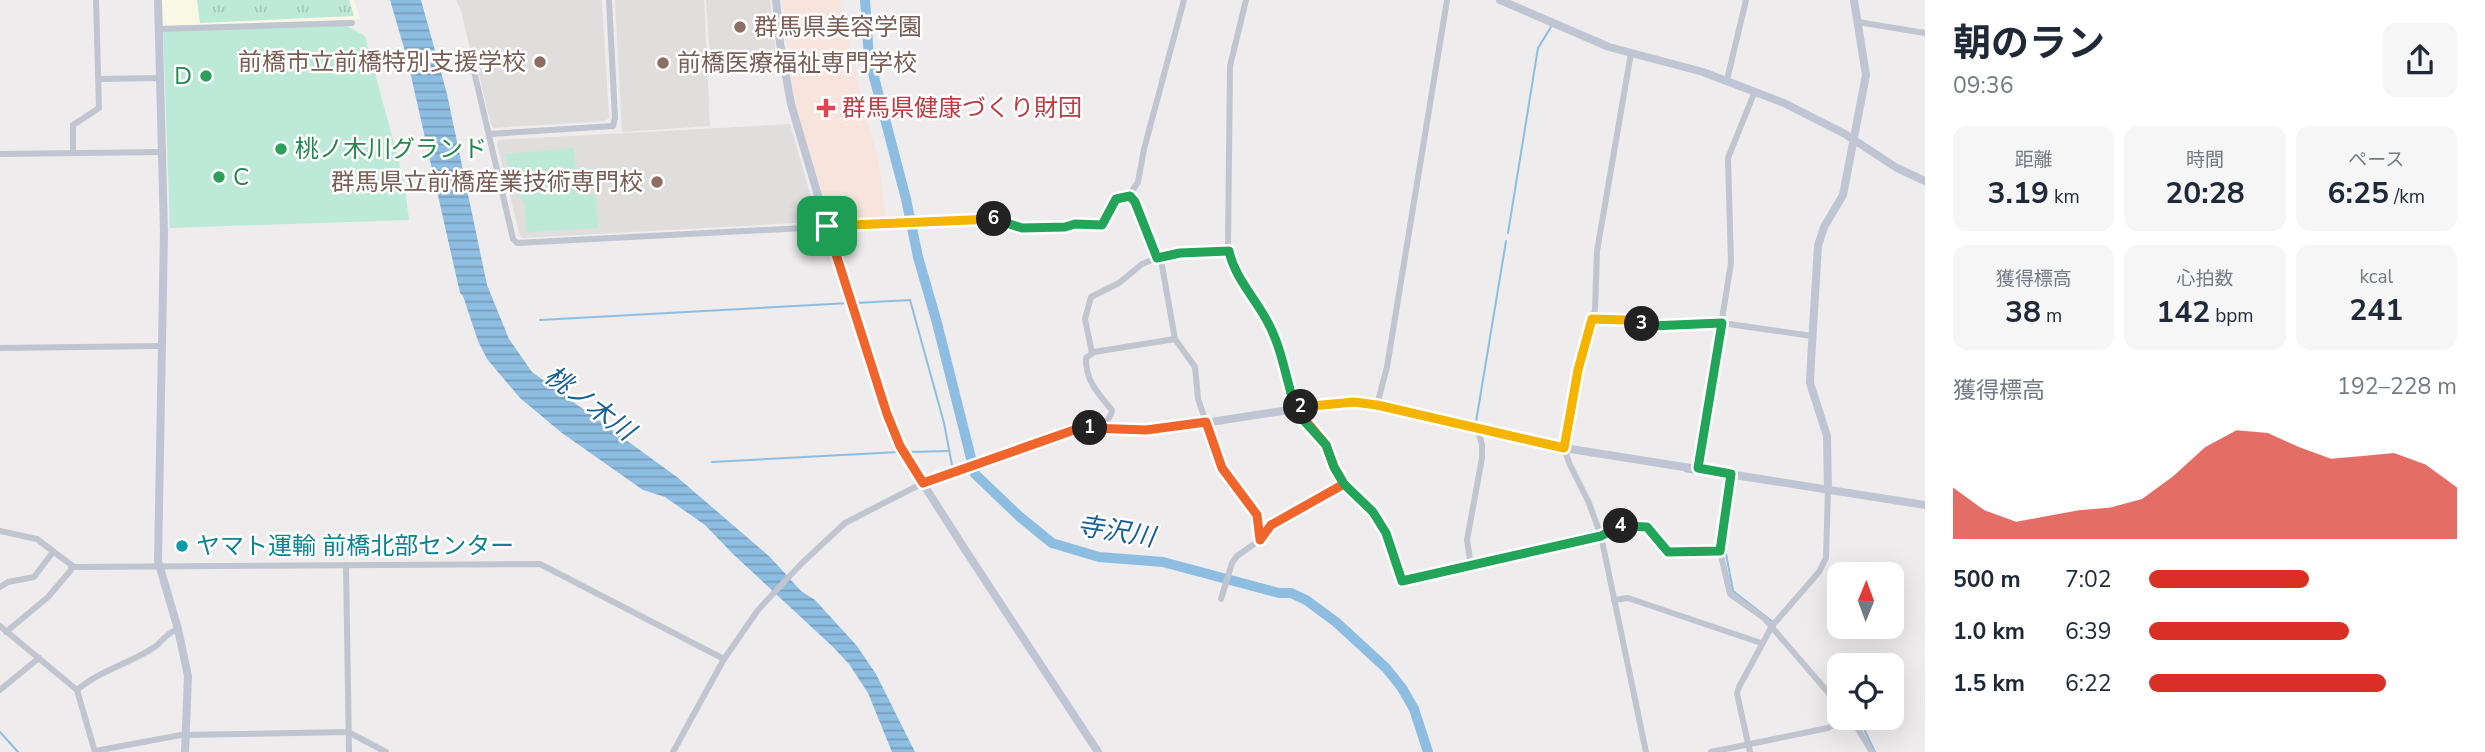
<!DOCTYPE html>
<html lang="ja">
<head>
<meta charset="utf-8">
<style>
  :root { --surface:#fff; --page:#f6f6f7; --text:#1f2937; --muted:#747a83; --accent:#d93025 }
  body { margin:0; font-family:"Nunito Sans","Noto Sans JP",sans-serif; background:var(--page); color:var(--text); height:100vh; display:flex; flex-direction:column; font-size:26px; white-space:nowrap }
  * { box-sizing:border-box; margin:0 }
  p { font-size:23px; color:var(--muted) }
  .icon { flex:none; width:38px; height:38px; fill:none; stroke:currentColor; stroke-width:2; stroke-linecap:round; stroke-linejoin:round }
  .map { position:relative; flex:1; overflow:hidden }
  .details { display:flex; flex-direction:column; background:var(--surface); width:560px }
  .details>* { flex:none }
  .needle { width:46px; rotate:1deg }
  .fabs { position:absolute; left:1827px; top:562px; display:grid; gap:14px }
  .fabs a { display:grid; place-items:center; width:77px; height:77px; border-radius:14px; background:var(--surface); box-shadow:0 7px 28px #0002; font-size:35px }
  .pin { position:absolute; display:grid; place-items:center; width:60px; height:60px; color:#fff; margin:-30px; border-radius:14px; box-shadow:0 4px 10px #0006 }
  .km { position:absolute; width:35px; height:35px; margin:-18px; border-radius:50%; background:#222; color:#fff; font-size:19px; line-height:35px; text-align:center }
  .round { display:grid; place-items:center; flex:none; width:74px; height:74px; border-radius:14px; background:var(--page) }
  .overview { display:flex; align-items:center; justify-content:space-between; height:119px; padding:0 28px }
  h1 { font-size:38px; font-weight:700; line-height:52px }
  .stats { display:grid; grid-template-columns:repeat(3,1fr); gap:10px; height:119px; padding:7px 28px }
  .stats div { display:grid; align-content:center; border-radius:14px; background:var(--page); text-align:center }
  .stats b { font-size:30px; font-weight:700 }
  .stats small { font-size:19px; font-weight:400 }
  .stats p { font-size:19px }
  .chart { height:196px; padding:14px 28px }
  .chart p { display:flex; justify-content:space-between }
  .chart svg { width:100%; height:126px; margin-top:7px; fill:var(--accent); opacity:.7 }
  ul { padding:0 28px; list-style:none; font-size:23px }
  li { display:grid; grid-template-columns:112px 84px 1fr; align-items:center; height:52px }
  li i { height:18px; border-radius:9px; background:var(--accent) }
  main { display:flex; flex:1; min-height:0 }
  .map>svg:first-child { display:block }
  .commercial { fill:#f9f8e5 }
  .education { fill:#dfdedd }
  .medical { fill:#f7e5dd }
  .grass { fill:url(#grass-tufts) }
  .garden { fill:#bde9d8 }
  .water { fill:url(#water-rules) }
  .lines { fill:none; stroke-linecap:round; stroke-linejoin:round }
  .stream { stroke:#8ebde2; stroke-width:2 }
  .river { stroke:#8ebde2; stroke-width:10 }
  .street { stroke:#c0c5d0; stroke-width:6 }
  .secondary { stroke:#c0c5d3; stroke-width:8 }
  .split-1-casing { stroke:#fff; stroke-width:14 }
  .split-2-casing { stroke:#fff; stroke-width:14 }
  .split-3-casing { stroke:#fff; stroke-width:14 }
  .split-4-casing { stroke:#fff; stroke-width:14 }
  .split-5-casing { stroke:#fff; stroke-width:14 }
  .split-6-casing { stroke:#fff; stroke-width:14 }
  .split-7-casing { stroke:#fff; stroke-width:14 }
  .split-1 { stroke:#f0652b; stroke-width:9 }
  .split-2 { stroke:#f0652b; stroke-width:9 }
  .split-3 { stroke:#f5b400; stroke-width:9 }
  .split-4 { stroke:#22a559; stroke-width:9 }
  .split-5 { stroke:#22a559; stroke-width:9 }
  .split-6 { stroke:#22a559; stroke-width:9 }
  .split-7 { stroke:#f5b400; stroke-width:9 }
  .education-dot { fill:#8d6e63; stroke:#fff; stroke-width:2.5 }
  .leisure-dot { fill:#2e9e5b; stroke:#fff; stroke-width:2.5 }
  .health-dot { fill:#e0444e; stroke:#fff; stroke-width:2.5 }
  .culture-dot { fill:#0f9aa8; stroke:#fff; stroke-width:2.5 }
  .labels { text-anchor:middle; stroke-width:5; stroke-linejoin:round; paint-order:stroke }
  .education-label { font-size:24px; fill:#785e54; stroke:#fff; text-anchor:start }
  .leisure-label { font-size:24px; fill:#27864d; stroke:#fff; text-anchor:start }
  .health-label { font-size:24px; fill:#be3a42; stroke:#fff; text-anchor:start }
  .culture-label { font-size:24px; fill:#0d838f; stroke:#fff; text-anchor:start }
  .water-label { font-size:26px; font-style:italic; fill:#196097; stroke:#fff }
</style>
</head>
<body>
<main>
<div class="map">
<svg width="1925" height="752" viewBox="0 0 1925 752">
  <defs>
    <pattern id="grass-tufts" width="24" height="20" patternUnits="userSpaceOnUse" patternTransform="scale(1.75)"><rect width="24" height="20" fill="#bde9d8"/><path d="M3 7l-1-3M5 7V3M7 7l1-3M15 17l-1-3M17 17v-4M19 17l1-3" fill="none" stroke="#a4c9bc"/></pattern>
    <pattern id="water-rules" width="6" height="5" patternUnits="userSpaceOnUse" patternTransform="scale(1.75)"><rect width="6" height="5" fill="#8ebde2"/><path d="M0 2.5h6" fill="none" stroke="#769cba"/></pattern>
  </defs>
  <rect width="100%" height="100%" fill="#eeecec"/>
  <polygon class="commercial" points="162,0 354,0 360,19 163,27"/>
  <g class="education">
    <polygon points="456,0 602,0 609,118 605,121 494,128 491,125 477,67 472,58 461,10"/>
    <polygon points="615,0 704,0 710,126 622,132"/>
    <polygon points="706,0 770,0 776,55 710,58"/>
    <polygon points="790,124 818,221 814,222 523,238 520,236 497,144 499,140"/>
  </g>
  <polygon class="medical" points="783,0 840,0 862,100 854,103 856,114 865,113 878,157 886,220 832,223 801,125 794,95 788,59"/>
  <polygon class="grass" points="197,0 349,0 354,16 200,23"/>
  <g class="garden">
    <polygon points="345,25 365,36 404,181 409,220 170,228 163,33 165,31"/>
    <polygon points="574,148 578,195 596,194 598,228 526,232 525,204 512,185 505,154"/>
  </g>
  <polygon class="water" points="390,0 421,0 447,94 487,285 509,339 532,372 677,477 770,557 801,591 815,600 857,646 876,674 915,752 892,752 868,693 849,664 833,647 733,554 705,525 665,497 643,490 562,433 520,398 487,359 478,341 463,296 460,293 407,58"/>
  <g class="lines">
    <g class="stream">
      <polyline points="1508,233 1538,48 1551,27"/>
      <polyline points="856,303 910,300 944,423 952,465"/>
      <polyline points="540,320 850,303"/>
      <polyline points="1476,422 1506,241"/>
      <polyline points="908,452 948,451"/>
      <polyline points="712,462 899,452"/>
      <polyline points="1685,471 1727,478"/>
      <polyline points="1725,534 1735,480 1733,479"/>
      <polyline points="1724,543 1733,591 1773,622"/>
      <polyline points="1855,718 1864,729 1875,752"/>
      <polyline points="0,732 18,752"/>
    </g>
    <polyline class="river" points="865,0 869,58 906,199 918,257 937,323 975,474 1020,517 1052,543 1099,557 1163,562 1279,593 1291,593 1306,600 1336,622 1386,668 1402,688 1414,709 1428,752"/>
    <g class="street">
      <polyline points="1184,0 1144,149 1138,182 1130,194 1130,198 1135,202 1157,258 1161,260 1175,339 1195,367 1198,399 1222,468 1257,515 1260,540"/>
      <polyline points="1246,0 1230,66 1228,245 1231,260 1236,271 1268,322 1283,361 1296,412 1326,445 1334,467 1344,484 1373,512 1386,532 1402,581 1601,536 1621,526 1647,527 1668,552 1720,551"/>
      <polyline points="1858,22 1925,33"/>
      <polyline points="158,29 352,23"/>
      <polyline points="1631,53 1597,251 1595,310 1578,370 1564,448 1570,465 1589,503 1601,536 1646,752"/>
      <polyline points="474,71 513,239 517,243 956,220 996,219 1022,228 1065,227 1075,224 1102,225 1116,199 1130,196"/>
      <polyline points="99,79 160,78"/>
      <polyline points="1727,80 1746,0"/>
      <polyline points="489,134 613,126 615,118 609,0"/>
      <polyline points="73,153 73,125 99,108 96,0"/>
      <polyline points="0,154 162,152"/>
      <polyline points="1592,319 1625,320 1650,326 1722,323 1812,336"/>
      <polyline points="0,348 160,346"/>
      <polyline points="1092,353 1085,319 1091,297 1119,283 1142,264 1157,258 1180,253 1229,251"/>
      <polyline points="1377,405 1387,367 1447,0"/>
      <path d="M1104,428c1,-8 8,-11 8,-18 -13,-15 -27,-30 -26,-52l8,-6 81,-13"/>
      <polyline points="1698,468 1731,263 1728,158 1755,91"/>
      <polyline points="1731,474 1720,551 1730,594 1764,618 1839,705"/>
      <polyline points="0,531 37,539 74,567 540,564 724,659"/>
      <polyline points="346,565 349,752"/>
      <polyline points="1471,566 1467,540 1482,458 1482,445 1477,427"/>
      <polyline points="0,587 8,582 34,577 53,552"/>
      <polyline points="1221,599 1232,563 1237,556 1260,540 1271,525 1344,484"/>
      <polyline points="1614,600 1628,598 1761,643"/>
      <polyline points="0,626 77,690 95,752"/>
      <polyline points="6,632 48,597 71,570 71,566"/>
      <polyline points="0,690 39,658"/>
      <path d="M77,690c23,-20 55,-27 79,-44 7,-6 12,-14 22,-17"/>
      <polyline points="1851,718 1872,752"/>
      <polyline points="95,751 181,735 348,732 386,752"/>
      <polyline points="673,752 724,659 758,610 802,563 845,523 923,483"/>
      <polyline points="1711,752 1828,728 1846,718"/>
      <polyline points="1750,752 1737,694 1739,687 1772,626 1819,572 1826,558 1828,489"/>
    </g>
    <g class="secondary">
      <polyline points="158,0 164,232 158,561 178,629 188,676 185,752"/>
      <polyline points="776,0 780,43 791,104 827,226 895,434 906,457 964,548 1098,752"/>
      <polyline points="1500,0 1609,47 1703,72 1784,103 1845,134 1897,168 1925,181"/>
      <polyline points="923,483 1084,428 1121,430 1172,428 1334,403 1377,405 1564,448 1925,505"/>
      <polyline points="1828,489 1827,436 1810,383 1811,361 1818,246 1824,227 1843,195 1866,75 1854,0"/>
    </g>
  </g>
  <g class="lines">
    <g class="split-1-casing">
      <polyline id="split-1" points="827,226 887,414 900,446 923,483 1074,430 1090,428"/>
    </g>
    <g class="split-2-casing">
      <polyline id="split-2" points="1090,428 1146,430 1206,422 1222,468 1257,515 1260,540 1271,525 1344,484 1334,467 1326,445 1295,408 1301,407"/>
    </g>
    <g class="split-3-casing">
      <polyline id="split-3" points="1301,407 1354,402 1377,405 1564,448 1578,370 1592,319 1625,320 1642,324"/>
    </g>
    <g class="split-4-casing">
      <polyline id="split-4" points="1621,526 1647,527 1668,552 1720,551 1731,474 1698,468 1722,323 1650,326 1642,324"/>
    </g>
    <g class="split-5-casing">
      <polyline id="split-5" points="1291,393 1296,412 1326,445 1334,467 1344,484 1373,512 1386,533 1402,581 1601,536 1621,526"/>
    </g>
    <g class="split-6-casing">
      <path id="split-6" d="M994,219l28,9 43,-1 10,-3 27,1 14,-26 14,-3 5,6 22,56 23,-5 49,-2c5,25 25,46 37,68 13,22 18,49 25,74"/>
    </g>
    <g class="split-7-casing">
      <polyline id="split-7" points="827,226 994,219"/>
    </g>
    <use href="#split-1" class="split-1"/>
    <use href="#split-2" class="split-2"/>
    <use href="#split-3" class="split-3"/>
    <use href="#split-4" class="split-4"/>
    <use href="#split-5" class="split-5"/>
    <use href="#split-6" class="split-6"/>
    <use href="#split-7" class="split-7"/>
  </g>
  <g class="education-dot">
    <circle cx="740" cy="27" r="7"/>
    <circle cx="540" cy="62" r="7"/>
    <circle cx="663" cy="63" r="7"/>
    <circle cx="657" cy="182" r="7"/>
  </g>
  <g class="leisure-dot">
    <circle cx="206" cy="76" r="7"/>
    <circle cx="281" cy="149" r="7"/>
    <circle cx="219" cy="177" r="7"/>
  </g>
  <path class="health-dot" d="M822.5 97.5h7v7h7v7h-7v7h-7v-7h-7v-7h7z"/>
  <circle class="culture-dot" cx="182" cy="546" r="7"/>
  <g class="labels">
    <g class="education-label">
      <text x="754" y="35">群馬県美容学園</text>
      <text x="526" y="70" text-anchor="end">前橋市立前橋特別支援学校</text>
      <text x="677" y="71">前橋医療福祉専門学校</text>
      <text x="643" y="190" text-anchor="end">群馬県立前橋産業技術専門校</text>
    </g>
    <g class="leisure-label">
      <text x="192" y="84" text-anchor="end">D</text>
      <text x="295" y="157">桃ノ木川グランド</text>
      <text x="233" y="185">C</text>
    </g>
    <g class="health-label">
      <text x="842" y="116">群馬県健康づくり財団</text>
    </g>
    <g class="culture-label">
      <text x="196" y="554">ヤマト運輸 前橋北部センター</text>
    </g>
    <g class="water-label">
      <text transform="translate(590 403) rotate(37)" y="9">桃ノ木川</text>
      <text transform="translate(1116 531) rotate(9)" y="9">寺沢川</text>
    </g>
  </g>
</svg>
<div class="fabs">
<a><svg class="needle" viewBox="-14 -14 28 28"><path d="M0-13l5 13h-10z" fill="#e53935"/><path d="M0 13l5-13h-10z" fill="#747a83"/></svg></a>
<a><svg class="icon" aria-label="locate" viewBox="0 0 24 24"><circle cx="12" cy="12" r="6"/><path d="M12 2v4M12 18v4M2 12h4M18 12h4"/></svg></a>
</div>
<div class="pin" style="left:827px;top:226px;background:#1e9e55"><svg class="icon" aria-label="arrive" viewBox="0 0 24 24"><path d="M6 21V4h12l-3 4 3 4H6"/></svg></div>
<b class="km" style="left:1090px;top:428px">1</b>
<b class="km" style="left:1301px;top:407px">2</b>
<b class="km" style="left:1642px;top:324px">3</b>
<b class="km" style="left:1621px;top:526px">4</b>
<b class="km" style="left:994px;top:219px">6</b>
</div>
<section class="details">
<div class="overview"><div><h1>朝のラン</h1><p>09:36</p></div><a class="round"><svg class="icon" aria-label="share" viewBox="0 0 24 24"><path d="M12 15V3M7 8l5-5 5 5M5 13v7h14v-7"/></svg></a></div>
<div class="stats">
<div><p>距離</p><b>3.19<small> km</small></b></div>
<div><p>時間</p><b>20:28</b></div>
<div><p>ペース</p><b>6:25<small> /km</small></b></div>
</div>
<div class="stats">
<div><p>獲得標高</p><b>38<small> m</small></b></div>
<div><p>心拍数</p><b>142<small> bpm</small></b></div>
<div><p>kcal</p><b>241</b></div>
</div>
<div class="chart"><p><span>獲得標高</span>192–228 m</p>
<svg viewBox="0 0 160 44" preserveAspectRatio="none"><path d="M0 44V26L10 34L20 38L30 36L40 34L50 33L60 30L70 22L80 12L90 6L100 7L110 12L120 16L130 15L140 14L150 18L160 26V44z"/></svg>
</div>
<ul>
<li><b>500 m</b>7:02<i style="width:52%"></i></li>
<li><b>1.0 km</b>6:39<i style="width:65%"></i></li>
<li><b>1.5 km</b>6:22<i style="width:77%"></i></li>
</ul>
</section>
</main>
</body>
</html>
